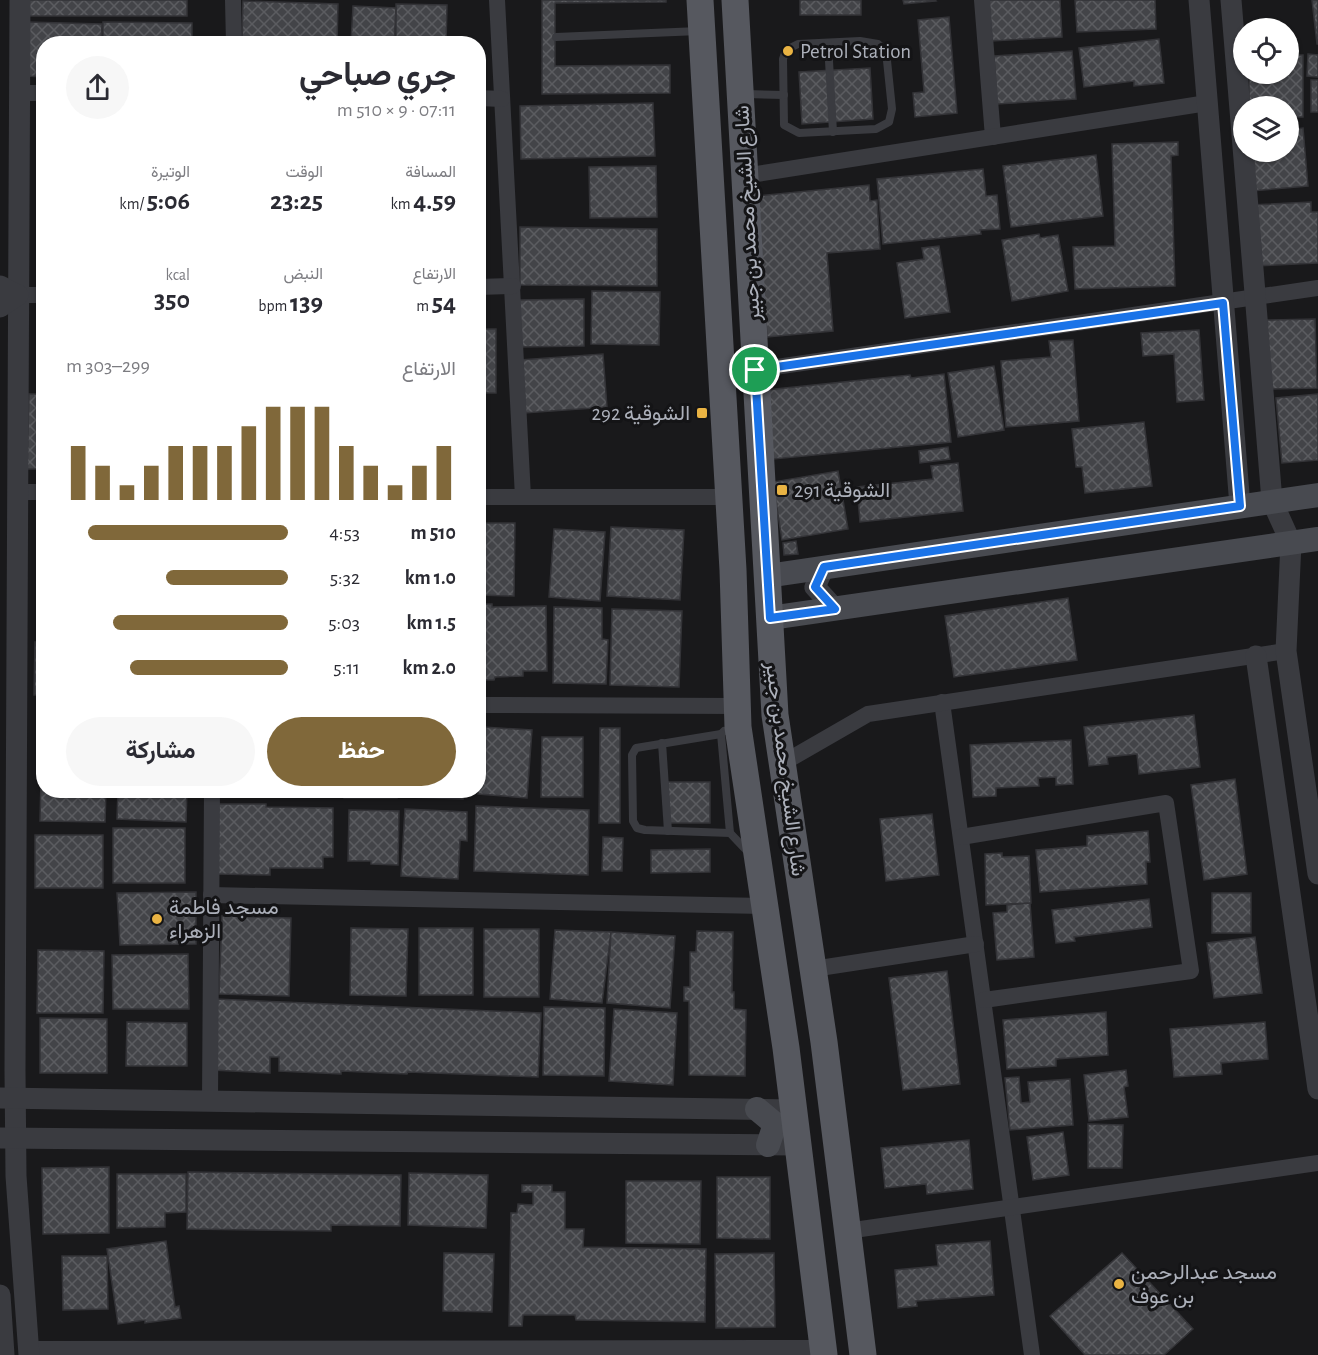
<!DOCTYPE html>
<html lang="ar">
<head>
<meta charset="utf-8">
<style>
  :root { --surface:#fff; --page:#f7f7f7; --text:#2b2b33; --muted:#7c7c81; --accent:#80683a }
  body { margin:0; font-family:"Alegreya Sans",Vazirmatn,sans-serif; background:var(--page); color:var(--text); direction:rtl; height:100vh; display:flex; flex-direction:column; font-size:22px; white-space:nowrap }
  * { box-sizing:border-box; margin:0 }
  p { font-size:20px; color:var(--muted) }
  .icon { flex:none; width:33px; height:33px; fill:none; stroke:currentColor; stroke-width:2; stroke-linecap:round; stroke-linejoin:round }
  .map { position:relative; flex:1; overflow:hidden; direction:ltr }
  .drawer { position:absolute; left:36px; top:36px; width:450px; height:762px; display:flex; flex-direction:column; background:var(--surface); border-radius:24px; box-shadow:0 2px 4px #0004; direction:rtl }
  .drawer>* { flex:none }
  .controls { position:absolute; left:1233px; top:18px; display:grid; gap:12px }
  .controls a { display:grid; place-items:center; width:66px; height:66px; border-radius:50%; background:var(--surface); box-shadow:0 2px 4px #0004; font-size:30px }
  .pin { position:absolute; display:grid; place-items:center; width:51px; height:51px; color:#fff; margin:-26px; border:3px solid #fff; border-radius:50%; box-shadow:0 2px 6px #0007 }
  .round { display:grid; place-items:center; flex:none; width:63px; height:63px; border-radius:32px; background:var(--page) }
  .headline { display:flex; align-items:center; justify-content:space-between; height:102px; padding:0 30px }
  h1 { font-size:33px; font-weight:700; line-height:45px }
  .metrics { display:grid; grid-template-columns:repeat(3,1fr); gap:9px; height:102px; padding:6px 30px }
  .metrics div { display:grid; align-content:center }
  .metrics b { font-size:26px; font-weight:700 }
  .metrics small { font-size:16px; font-weight:400 }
  .metrics p { font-size:16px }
  .chart { height:168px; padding:12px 30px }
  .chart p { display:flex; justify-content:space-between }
  .chart svg { width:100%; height:108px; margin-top:6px; stroke:var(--accent); stroke-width:6 }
  .primary-button { display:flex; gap:12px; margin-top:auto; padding:12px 30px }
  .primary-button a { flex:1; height:69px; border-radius:36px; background:var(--accent); color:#fff; font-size:24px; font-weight:700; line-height:69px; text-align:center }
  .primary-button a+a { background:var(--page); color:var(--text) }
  ul { padding:0 30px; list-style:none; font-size:20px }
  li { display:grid; grid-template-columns:96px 72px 1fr; align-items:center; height:45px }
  li i { height:15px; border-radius:8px; background:var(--accent) }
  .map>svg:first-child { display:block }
  .building { fill:url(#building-cross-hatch); stroke:#333337; stroke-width:1.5 }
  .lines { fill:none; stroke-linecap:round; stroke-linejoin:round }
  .service { stroke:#3a3b40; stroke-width:8 }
  .minor { stroke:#3a3b40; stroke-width:16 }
  .tertiary { stroke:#3a3b40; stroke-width:21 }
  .secondary { stroke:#484a50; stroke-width:24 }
  .primary { stroke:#56585f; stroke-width:27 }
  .route-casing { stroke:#fff; stroke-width:12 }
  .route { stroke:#1a73e8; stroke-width:8 }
  .poi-dot { fill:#e9b343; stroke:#141416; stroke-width:2 }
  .labels { text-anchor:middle; stroke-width:6; stroke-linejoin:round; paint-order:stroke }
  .poi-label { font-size:21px; fill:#acb0ba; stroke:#141416; text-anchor:start }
  .street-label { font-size:21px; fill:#acb0ba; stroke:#141416 }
</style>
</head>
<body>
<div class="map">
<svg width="1318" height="1355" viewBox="0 0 1318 1355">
  <defs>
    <pattern id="building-cross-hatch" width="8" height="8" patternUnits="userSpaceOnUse" patternTransform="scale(1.5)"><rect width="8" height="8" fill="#434448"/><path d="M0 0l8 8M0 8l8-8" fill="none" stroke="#5b5c60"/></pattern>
  </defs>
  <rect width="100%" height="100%" fill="#19191b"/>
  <g class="building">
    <rect x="23" y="0" width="164" height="16"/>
    <polygon points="542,0 666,0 666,2 555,3 555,66 670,65 670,93 542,94"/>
    <rect x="800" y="0" width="61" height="15"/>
    <polygon points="903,0 935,0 936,1 904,4"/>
    <polygon points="989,0 1060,0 1062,37 991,41"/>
    <polygon points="1075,0 1155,0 1156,29 1077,32"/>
    <polygon points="1312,0 1318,0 1318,44 1317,44"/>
    <polygon points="243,1 338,4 337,44 242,44"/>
    <polygon points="396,4 447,5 446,44 396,44"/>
    <polygon points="353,6 396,8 394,44 351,44"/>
    <polygon points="949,17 957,113 915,117 913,93 924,92 918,20"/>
    <polygon points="27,22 102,24 101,44 44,44 44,77 26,76"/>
    <polygon points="103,22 192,23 192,44 103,44"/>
    <polygon points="1159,39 1164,83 1134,86 1134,81 1084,87 1079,48"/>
    <polygon points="1072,51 1076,99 997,104 994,56"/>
    <polygon points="1308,54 1318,55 1318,77 1307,76"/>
    <polygon points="1288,55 1303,55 1303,117 1288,117 1288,106 1249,106 1249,74 1288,74"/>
    <polygon points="870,68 873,119 802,124 799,72"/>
    <rect x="1311" y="80" width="7" height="32"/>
    <polygon points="653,103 655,156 521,159 520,106"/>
    <polygon points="1303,128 1308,186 1251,191 1247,152 1288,152 1288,130"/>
    <polygon points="1178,142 1178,155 1171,156 1175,286 1075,289 1073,247 1115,246 1112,144"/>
    <polygon points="1096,155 1103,216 1011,227 1003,166"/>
    <polygon points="656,166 657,217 590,218 589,167"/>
    <polygon points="983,169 986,196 997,195 1000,229 980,230 981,234 883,244 877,179"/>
    <polygon points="869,185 870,201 877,200 880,249 827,253 833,331 767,337 756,196"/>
    <polygon points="1311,202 1311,212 1318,212 1318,263 1254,266 1250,205"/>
    <polygon points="520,227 657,229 657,286 520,285"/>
    <polygon points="1039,234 1040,238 1058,235 1068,291 1012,301 1002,240"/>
    <polygon points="939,246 950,312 905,318 897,263 924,259 922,248"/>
    <polygon points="592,291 660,292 659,345 591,344"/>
    <polygon points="584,299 584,346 519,347 518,300"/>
    <polygon points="1315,319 1317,388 1269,389 1267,320"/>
    <rect x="478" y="329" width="18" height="64"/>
    <polygon points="1199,330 1204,400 1177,402 1174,354 1143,356 1141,333"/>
    <polygon points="1073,340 1079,421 1006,427 1001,361 1051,357 1049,341"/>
    <polygon points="603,354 607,407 524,413 520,360"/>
    <polygon points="994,366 1004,430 958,437 948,373"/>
    <polygon points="944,374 951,442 773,459 766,390 910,375 911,378"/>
    <polygon points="29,394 44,394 44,469 27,469"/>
    <polygon points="1318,394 1318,460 1282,463 1276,398"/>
    <polygon points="1144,422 1152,486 1085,493 1082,467 1076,467 1072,429"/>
    <polygon points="948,447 950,459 920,463 919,451"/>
    <polygon points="958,463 963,511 860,522 857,487 933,479 931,466"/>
    <polygon points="838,471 848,529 782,540 773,482"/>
    <polygon points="478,523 515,523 514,596 478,595"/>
    <polygon points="611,527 684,530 680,600 607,596"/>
    <polygon points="554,529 605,532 600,601 549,597"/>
    <polygon points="796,541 798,554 784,555 783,543"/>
    <rect x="39" y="577" width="5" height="54"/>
    <polygon points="1068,598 1077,660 954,677 945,616"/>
    <polygon points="478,604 492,604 492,607 546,606 547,671 523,671 523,676 495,677 494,680 478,680"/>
    <polygon points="554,607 602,608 602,639 608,640 606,684 553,683"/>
    <polygon points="612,609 682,611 679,687 610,685"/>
    <polygon points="35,642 44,642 44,695 34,695"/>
    <rect x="40" y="708" width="4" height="51"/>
    <polygon points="1194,715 1200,767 1139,774 1137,754 1107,757 1108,764 1089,766 1084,727"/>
    <polygon points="483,727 532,730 527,798 478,794"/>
    <polygon points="600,728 620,728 620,823 599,823"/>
    <polygon points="542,737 583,737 583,797 541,797"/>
    <polygon points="1071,740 1073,784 1056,785 1056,777 1038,778 1039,786 996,788 996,796 973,797 970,745"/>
    <polygon points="41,779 44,779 44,790 106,790 105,822 40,821"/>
    <polygon points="1235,779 1247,874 1204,880 1191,785"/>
    <rect x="668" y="782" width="42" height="41"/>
    <polygon points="118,790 187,790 186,822 117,819"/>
    <rect x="215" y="790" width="118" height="6"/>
    <rect x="344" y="790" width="53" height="8"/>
    <polygon points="407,790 463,790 463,799 407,797"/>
    <polygon points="216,804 266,804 266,807 333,808 333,857 323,857 323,868 270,868 270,875 216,874"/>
    <polygon points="476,806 589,810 588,875 474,871"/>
    <polygon points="405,809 467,812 467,841 460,840 458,879 401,876"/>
    <polygon points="349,810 399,811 398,865 371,864 371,861 348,861"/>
    <polygon points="932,814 939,875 886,881 880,819"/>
    <rect x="113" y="828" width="72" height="55"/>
    <polygon points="1148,831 1150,862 1146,862 1147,884 1040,892 1036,850 1087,846 1087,836"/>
    <rect x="35" y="835" width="68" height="53"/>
    <polygon points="603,837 623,838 622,871 602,871"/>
    <polygon points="710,849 710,872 651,873 651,850"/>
    <polygon points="1002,853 1002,857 1029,856 1031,903 986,905 985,854"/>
    <polygon points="196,892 196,944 120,945 117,893"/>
    <rect x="1212" y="893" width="39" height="40"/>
    <polygon points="1149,899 1152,927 1074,937 1075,941 1056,943 1052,910"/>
    <polygon points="1030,903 1034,957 997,960 993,913 1007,912 1007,905"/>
    <polygon points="222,916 291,918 289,996 219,994"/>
    <polygon points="351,928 408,929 406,996 350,995"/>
    <rect x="419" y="928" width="54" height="67"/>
    <rect x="484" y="929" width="55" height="68"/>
    <polygon points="555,930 611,932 602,1003 550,999"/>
    <polygon points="697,931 733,932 732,992 734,992 734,1009 746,1010 745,1076 689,1075 689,1001 684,1001 684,987 690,987 690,952 696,952"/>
    <polygon points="611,932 675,936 670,1008 607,1003"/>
    <polygon points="1255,937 1262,993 1214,998 1207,943"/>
    <polygon points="38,950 104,951 103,1013 37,1013"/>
    <polygon points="188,954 189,1009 113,1009 112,955"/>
    <polygon points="947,971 960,1084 903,1090 889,978"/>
    <polygon points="215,999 541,1013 538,1077 408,1072 407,1074 341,1071 341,1074 279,1071 279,1057 270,1057 270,1073 212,1070"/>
    <polygon points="544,1007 605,1008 604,1076 543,1075"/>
    <polygon points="614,1009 677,1013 673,1085 609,1081"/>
    <polygon points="1106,1012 1108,1055 1056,1059 1056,1066 1007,1069 1003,1020"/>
    <polygon points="40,1018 107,1019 107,1073 40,1073"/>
    <polygon points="127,1022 187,1023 187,1066 126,1066"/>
    <polygon points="1265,1022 1268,1059 1221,1063 1222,1074 1174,1077 1170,1029"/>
    <polygon points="1126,1070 1128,1086 1124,1087 1128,1117 1089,1121 1084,1075"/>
    <polygon points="1019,1077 1021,1103 1030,1102 1028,1082 1070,1079 1073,1125 1010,1130 1005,1078"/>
    <polygon points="1088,1124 1123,1125 1122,1168 1088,1168"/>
    <polygon points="1063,1132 1069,1175 1033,1180 1027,1137"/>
    <polygon points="969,1140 973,1189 927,1194 926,1184 885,1188 881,1148"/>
    <polygon points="109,1167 109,1233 43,1234 42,1168"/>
    <polygon points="188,1172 401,1175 400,1226 331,1225 331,1231 187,1229"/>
    <polygon points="409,1173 488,1175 486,1228 408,1225"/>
    <polygon points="117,1174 186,1174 186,1212 165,1213 165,1227 117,1228"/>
    <polygon points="717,1177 770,1177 770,1239 717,1238"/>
    <polygon points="626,1181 701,1181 700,1244 626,1243"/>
    <polygon points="522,1185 552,1185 552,1192 565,1192 565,1229 584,1229 583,1247 706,1249 705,1322 576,1320 575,1315 523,1315 522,1326 509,1326 511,1213 517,1213 518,1204 533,1205 533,1192 522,1192"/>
    <polygon points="166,1241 175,1307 179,1306 181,1318 145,1323 145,1320 118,1324 107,1249"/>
    <polygon points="990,1241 994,1295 916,1301 917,1306 898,1308 895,1270 938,1266 936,1245"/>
    <polygon points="444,1253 494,1254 492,1312 443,1311"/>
    <polygon points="774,1253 775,1327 716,1328 715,1254"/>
    <polygon points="1122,1253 1193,1329 1164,1355 1085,1355 1050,1316"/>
    <polygon points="62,1256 107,1256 108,1309 63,1310"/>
  </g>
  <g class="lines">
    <g class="service">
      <polyline points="556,37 699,31"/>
      <polygon points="860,41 878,44 886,51 892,109 889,122 876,129 799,133 784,125 783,59 786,50 798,44"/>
      <polyline points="828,43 833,132"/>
      <polyline points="744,94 784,95"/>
      <polyline points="724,731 721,734 730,833 749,853"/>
      <polyline points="721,734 636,748 632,755 633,821 637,828 645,830 730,833"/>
      <polyline points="662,743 668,831"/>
    </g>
    <g class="minor">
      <polyline points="233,0 234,44"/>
      <polyline points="497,0 523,497"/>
      <polyline points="982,0 993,137"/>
      <polyline points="19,93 44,93"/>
      <polyline points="478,98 502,99"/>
      <polyline points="744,176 1207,103"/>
      <polyline points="478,287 513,286"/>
      <polyline points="18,295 44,295"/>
      <polyline points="755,370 1318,288"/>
      <polyline points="18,492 44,492"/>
      <polyline points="478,497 728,497"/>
      <polyline points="942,702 1032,1355"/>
      <polyline points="478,705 737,706"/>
      <polyline points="783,763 868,714 1286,651"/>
      <polyline points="961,837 1166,803 1191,971 984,1000"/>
      <polyline points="211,895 765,906"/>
      <polyline points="813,969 976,944"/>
      <polyline points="210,1101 212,790"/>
      <polyline points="847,1231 1318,1163"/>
      <polyline points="29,1349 823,1348"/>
    </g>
    <g class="tertiary">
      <polyline points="20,0 15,1071 16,1176 29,1355"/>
      <polyline points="1199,0 1240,506"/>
      <polyline points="1231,0 1272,501 1291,543 1286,651 1318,874"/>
      <polyline points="0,286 18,295 0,307"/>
      <polyline points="824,567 815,587 835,609"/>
      <polyline points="1256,656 1318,1089"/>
      <polyline points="0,1098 793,1110"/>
      <polyline points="0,1138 798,1145"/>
      <polyline points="0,1295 4,1355"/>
    </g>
    <g class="secondary">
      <polyline points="767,576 1318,495"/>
      <polyline points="770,618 1318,539"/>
      <polyline points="757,1109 775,1124 768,1145"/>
    </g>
    <g class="primary">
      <polyline points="700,0 733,570 738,727 786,1048 824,1355"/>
      <polyline points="735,0 775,715 824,1042 863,1355"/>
    </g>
  </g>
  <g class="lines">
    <g class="route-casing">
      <polygon id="route" points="1223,303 1240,506 824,567 815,587 835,609 770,618 755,370"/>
    </g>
    <use href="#route" class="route"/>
  </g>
  <g class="poi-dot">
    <circle cx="788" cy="51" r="6"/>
    <rect x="696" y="407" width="12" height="12" rx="3"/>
    <rect x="776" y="484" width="12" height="12" rx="3"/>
    <circle cx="157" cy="919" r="6"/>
    <circle cx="1119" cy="1284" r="6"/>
  </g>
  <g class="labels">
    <g class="poi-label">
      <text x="800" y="58">Petrol Station</text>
      <text x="690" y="420" text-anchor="end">الشوقية 292</text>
      <text x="794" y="497">الشوقية 291</text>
      <text x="169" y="914">مسجد فاطمة<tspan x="169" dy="24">الزهراء</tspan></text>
      <text x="1131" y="1279">مسجد عبدالرحمن<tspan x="1131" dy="24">بن عوف</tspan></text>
    </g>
    <g class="street-label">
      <text transform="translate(747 213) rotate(-93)" y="7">شارع الشيخ محمد بن جبير</text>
      <text transform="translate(786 769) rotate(83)" y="7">شارع الشيخ محمد بن جبير</text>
    </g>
  </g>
</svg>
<div class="controls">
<a><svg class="icon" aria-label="locate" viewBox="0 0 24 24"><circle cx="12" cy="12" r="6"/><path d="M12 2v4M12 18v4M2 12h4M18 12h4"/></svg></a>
<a><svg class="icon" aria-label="layers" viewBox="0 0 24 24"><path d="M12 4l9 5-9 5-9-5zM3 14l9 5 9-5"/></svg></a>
</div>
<div class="pin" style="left:755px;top:370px;background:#1e9e55"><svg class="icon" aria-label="arrive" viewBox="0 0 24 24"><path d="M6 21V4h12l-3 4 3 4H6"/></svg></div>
<section class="drawer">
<div class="headline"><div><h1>جري صباحي</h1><p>07:11 · 9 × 510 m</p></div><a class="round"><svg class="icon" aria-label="share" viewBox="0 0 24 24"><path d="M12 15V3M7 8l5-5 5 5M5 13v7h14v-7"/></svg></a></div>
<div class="metrics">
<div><p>المسافة</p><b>4.59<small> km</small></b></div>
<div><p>الوقت</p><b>23:25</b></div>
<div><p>الوتيرة</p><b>5:06<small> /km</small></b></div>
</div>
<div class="metrics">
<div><p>الارتفاع</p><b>54<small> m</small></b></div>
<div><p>النبض</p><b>139<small> bpm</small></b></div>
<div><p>kcal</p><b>350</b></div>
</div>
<div class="chart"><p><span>الارتفاع</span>299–303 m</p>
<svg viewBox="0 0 160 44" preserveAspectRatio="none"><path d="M5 44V22M15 44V30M25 44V38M35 44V30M45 44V22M55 44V22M65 44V22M75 44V14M85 44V6M95 44V6M105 44V6M115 44V22M125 44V30M135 44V38M145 44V30M155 44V22"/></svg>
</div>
<ul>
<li><b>510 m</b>4:53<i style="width:90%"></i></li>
<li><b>1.0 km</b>5:32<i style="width:55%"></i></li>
<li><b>1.5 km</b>5:03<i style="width:79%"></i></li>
<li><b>2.0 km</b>5:11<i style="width:71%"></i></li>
</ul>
<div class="primary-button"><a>حفظ</a><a>مشاركة</a></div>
</section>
</div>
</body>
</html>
